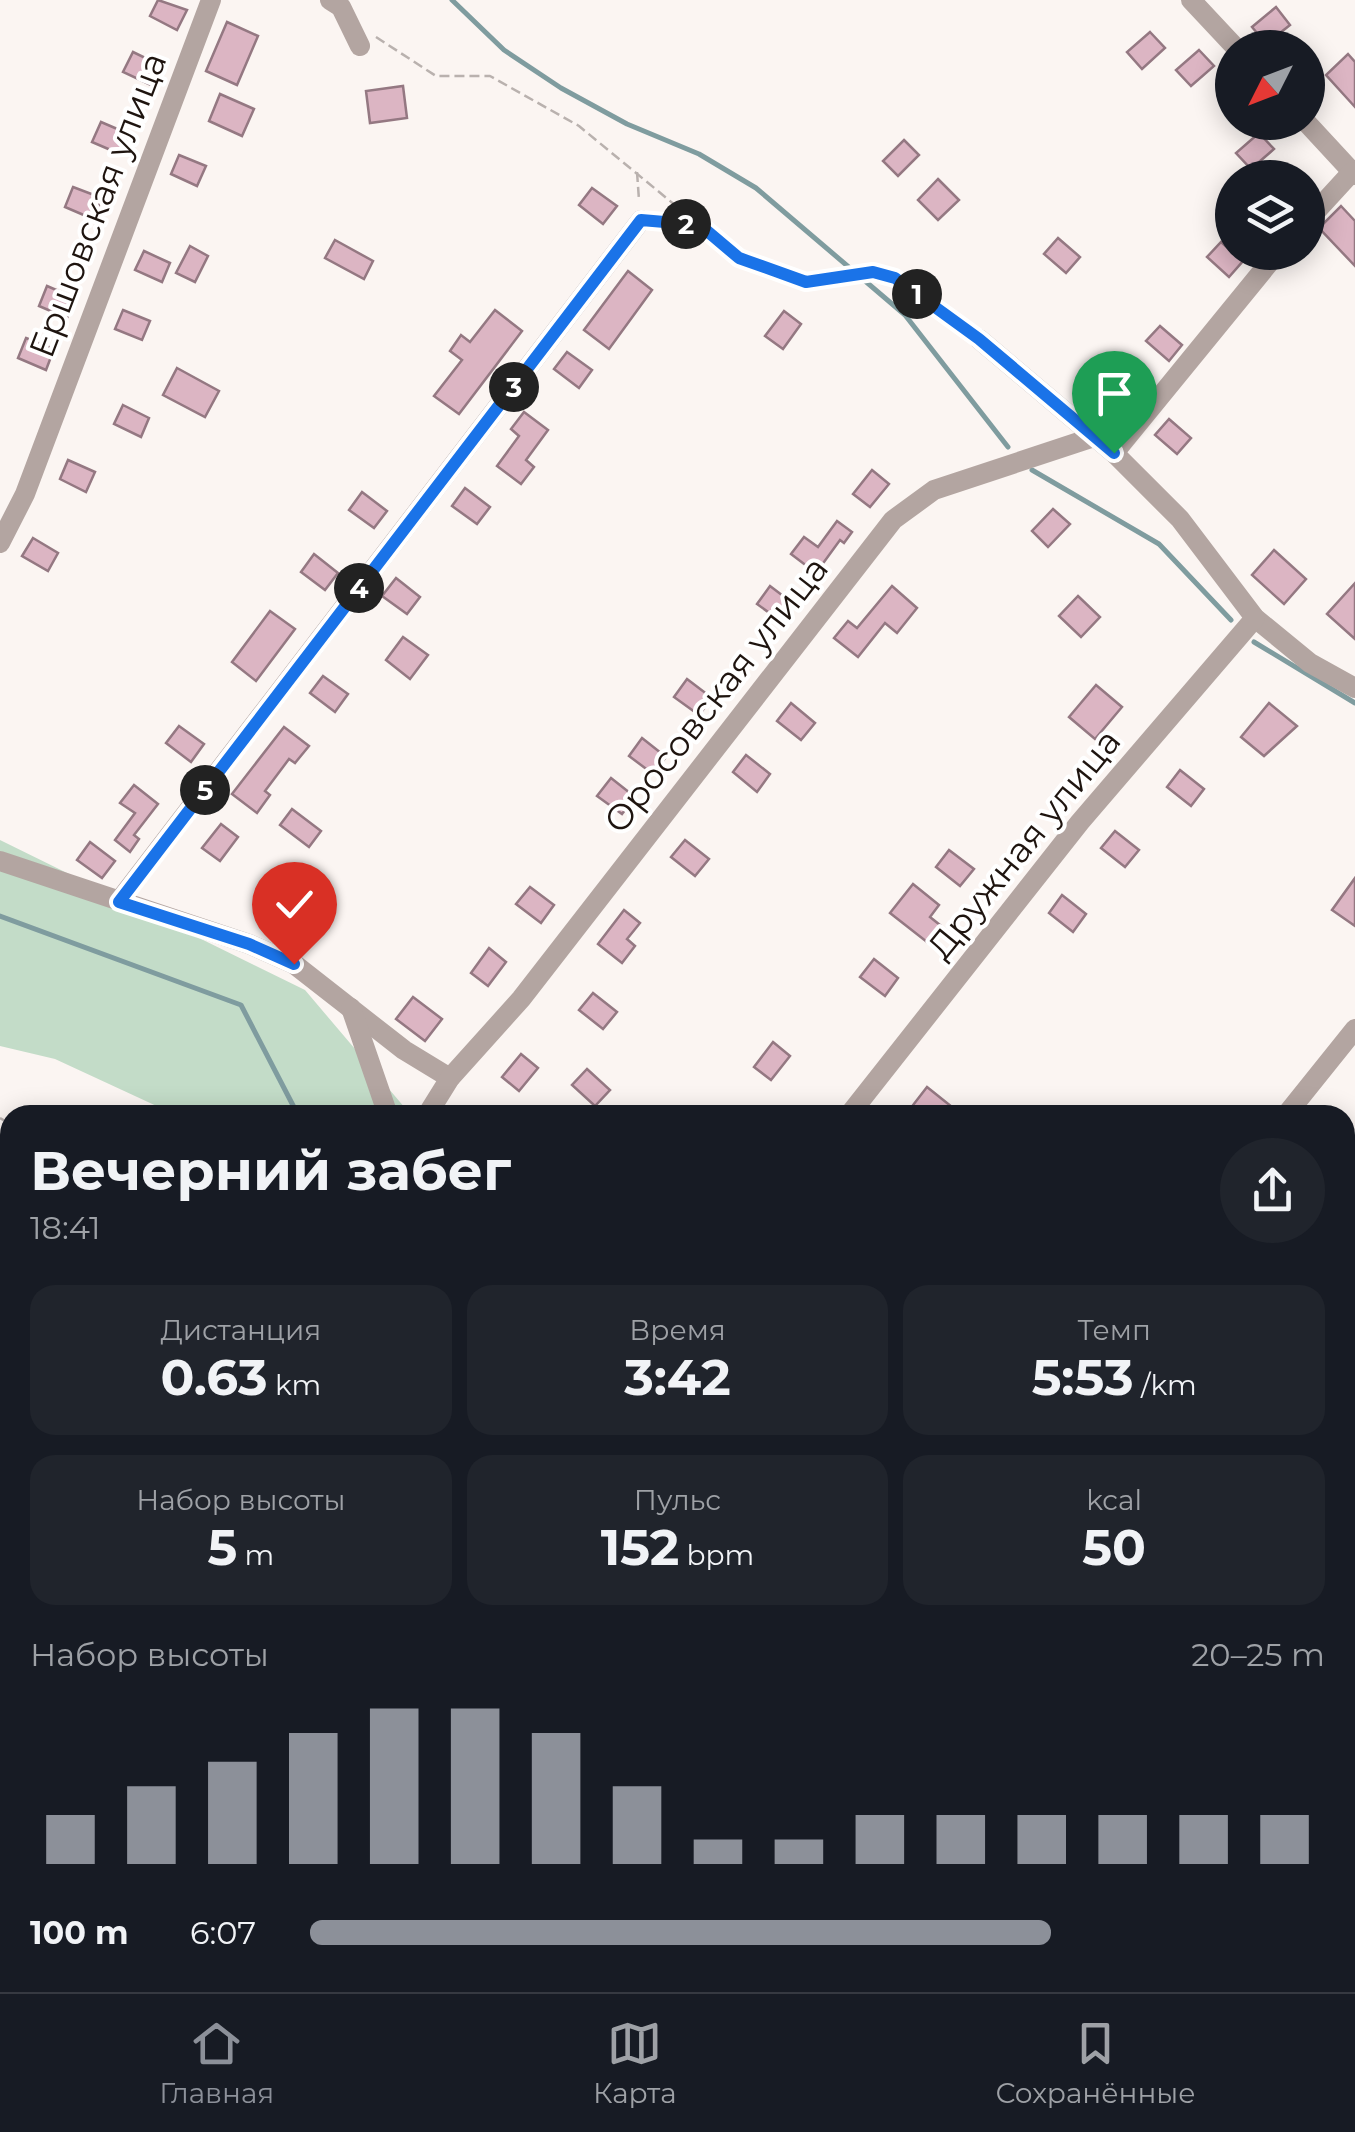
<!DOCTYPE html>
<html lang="ru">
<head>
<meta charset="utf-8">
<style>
  :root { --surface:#171b24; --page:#20242c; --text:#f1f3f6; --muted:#9ea1a6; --line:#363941; --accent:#8c9099 }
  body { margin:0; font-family:Montserrat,sans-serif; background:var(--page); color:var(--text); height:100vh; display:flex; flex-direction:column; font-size:38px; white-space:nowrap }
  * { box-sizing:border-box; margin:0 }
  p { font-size:32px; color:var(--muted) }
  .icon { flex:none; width:55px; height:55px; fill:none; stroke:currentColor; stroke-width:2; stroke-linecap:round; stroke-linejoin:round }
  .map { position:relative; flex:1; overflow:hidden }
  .details { position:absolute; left:0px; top:1105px; width:1355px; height:888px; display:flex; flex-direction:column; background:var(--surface); border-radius:30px 30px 0 0; box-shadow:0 5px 25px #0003 }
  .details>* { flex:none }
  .needle { width:65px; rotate:228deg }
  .controls { position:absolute; left:1215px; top:30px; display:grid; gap:20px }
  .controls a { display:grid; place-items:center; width:110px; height:110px; border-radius:50%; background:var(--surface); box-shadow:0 5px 25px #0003; font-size:50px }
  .pin { position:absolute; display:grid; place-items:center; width:85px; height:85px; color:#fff; margin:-102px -42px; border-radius:50% 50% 50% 0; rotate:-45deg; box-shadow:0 0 10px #0007 }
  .pin .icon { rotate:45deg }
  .km { position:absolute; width:50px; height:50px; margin:-25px; border-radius:50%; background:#222; color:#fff; font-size:28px; line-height:50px; text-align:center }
  .round { display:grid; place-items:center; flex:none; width:105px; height:105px; border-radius:52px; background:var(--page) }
  .overview { display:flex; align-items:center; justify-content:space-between; height:170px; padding:0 30px }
  h1 { font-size:55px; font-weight:700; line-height:75px }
  .metrics { display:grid; grid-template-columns:repeat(3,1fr); gap:15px; height:170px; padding:10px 30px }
  .metrics div { display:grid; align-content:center; border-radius:25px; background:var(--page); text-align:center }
  .metrics b { font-size:50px; font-weight:700 }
  .metrics small { font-size:28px; font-weight:400 }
  .metrics p { font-size:28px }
  .chart { height:280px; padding:20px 30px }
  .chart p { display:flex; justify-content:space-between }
  .chart svg { width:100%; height:180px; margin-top:10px; stroke:var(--accent); stroke-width:6 }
  ul { padding:0 30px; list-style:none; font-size:32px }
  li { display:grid; grid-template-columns:160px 120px 1fr; align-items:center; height:75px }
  li i { height:25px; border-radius:12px; background:var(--accent) }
  .dock { display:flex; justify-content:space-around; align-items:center; height:140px; border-top:2px solid var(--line); background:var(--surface); font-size:28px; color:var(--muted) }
  .dock a { display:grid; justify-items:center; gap:5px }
  .dock .selected { color:var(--accent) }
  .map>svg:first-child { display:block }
  .green { fill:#c3dcc8 }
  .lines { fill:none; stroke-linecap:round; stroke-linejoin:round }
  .stream { stroke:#7f9c9f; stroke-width:5 }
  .river { stroke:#a9d7dd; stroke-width:30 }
  .building { fill:#dcb5c3; stroke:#947882; stroke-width:2.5 }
  .path { stroke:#b9b1ae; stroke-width:2.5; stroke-dasharray:10 5; stroke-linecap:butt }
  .minor { stroke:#b3a5a1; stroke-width:20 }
  .route-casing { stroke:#fff; stroke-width:20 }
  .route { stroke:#1a73e8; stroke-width:12 }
  .labels { text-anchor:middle; stroke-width:8; stroke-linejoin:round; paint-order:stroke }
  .street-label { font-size:35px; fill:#1e140f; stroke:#fff }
</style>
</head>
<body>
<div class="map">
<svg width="1355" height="1992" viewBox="0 0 1355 1992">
  <rect width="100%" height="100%" fill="#fbf5f2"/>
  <g class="green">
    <polygon points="0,840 305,990 411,1115 176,1115 55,1059 0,1046"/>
    <polygon points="1345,1582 1355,1593 1355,1725 1345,1714"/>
  </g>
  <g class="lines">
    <g class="stream">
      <polyline points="452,0 504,50 561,88 627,124 699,154 756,188 905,315 1008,447"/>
      <polyline points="1032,470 1159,544 1231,620"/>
      <polyline points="1254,642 1355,703"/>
      <polyline points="0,916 241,1005 298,1115"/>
      <polyline points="1345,1675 1355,1685"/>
    </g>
    <polyline class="river" points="1094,1982 1103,1992"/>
  </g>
  <g class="building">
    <polygon points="158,0 187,10 177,30 150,16"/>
    <polygon points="1276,7 1290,25 1266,44 1252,27"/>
    <polygon points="227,22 258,36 237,85 206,71"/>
    <polygon points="1150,32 1165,48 1142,69 1127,52"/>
    <polygon points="1199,50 1214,66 1191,86 1176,70"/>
    <polygon points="133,52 160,65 151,85 123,72"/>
    <polygon points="1348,54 1355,62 1355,107 1326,75"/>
    <polygon points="403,86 407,118 370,123 366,91"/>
    <polygon points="220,94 254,109 242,136 209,121"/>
    <polygon points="101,122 129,134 120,154 92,142"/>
    <polygon points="1259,133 1274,149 1251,169 1236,153"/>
    <polygon points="904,140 919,155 898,176 883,161"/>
    <polygon points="179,155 206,166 197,186 171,174"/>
    <polygon points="938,179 959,200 938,220 918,200"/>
    <polygon points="73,187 102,198 93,219 65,207"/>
    <polygon points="592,188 617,206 603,224 579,205"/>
    <polygon points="1341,206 1355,221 1355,266 1319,228"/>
    <polygon points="1058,238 1080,257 1066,273 1044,254"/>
    <polygon points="335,240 373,261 364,279 325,258"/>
    <polygon points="1221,242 1243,261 1229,277 1207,257"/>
    <polygon points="190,246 208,256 195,282 176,273"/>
    <polygon points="144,251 170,263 162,282 135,270"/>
    <polygon points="628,271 652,290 609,349 584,330"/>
    <polygon points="47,286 75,298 67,318 39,306"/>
    <polygon points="123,310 150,321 142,340 115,329"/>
    <polygon points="495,310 522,331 459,414 434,396 462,360 450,351 461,335 470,342"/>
    <polygon points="784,311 801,324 783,349 765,336"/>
    <polygon points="1160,326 1182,345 1169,361 1146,341"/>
    <polygon points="26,338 54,349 46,370 18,358"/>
    <polygon points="567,352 592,370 579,388 554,369"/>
    <polygon points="177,368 219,391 205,417 163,395"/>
    <polygon points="1119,374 1141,393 1128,409 1106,390"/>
    <polygon points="123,405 149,418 141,437 114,424"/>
    <polygon points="524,412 548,430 526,460 534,467 521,484 497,466 519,436 511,429"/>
    <polygon points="1169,419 1191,438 1177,454 1155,435"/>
    <polygon points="68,460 95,472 86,492 60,479"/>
    <polygon points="872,470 889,484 870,507 853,494"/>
    <polygon points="465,488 490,507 477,524 452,506"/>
    <polygon points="362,492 387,511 374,528 349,510"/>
    <polygon points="1053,509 1070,524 1048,547 1032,531"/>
    <polygon points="837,521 852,532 844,543 840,540 816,573 791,554 804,537 818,547"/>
    <polygon points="33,538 58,553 48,571 22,556"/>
    <polygon points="1274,550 1306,579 1284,604 1252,575"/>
    <polygon points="314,554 338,573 325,590 301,572"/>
    <polygon points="396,578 420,597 407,614 382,596"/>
    <polygon points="1355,583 1355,639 1327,614"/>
    <polygon points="770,586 795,605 782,622 757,604"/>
    <polygon points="892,586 917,608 897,633 885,623 858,657 834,638 848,621 857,628"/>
    <polygon points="1078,596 1100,617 1081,637 1059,616"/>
    <polygon points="270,611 295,629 256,681 232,662"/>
    <polygon points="403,637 428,655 410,679 386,660"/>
    <polygon points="323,676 348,694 335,712 310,693"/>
    <polygon points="687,679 712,698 699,715 674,697"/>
    <polygon points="1096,685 1122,707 1095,739 1069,717"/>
    <polygon points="791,703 815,723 801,740 777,721"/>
    <polygon points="1269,703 1297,726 1264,756 1241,737"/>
    <polygon points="179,726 204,744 191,762 166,743"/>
    <polygon points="284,727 309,746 295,763 289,759 265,791 270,795 257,813 232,794"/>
    <polygon points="642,738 666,757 653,774 629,756"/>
    <polygon points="746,755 770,774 757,792 733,772"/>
    <polygon points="1180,770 1204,789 1191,806 1167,787"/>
    <polygon points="611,778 635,797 622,814 597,796"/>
    <polygon points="134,785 158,804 134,835 139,839 130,852 115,840 135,813 120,803"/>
    <polygon points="292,809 321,831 309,847 280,825"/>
    <polygon points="221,824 238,837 220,861 202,848"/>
    <polygon points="1115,831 1139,850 1125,867 1101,848"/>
    <polygon points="685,840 709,859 695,876 671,857"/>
    <polygon points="90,842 115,861 102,878 77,860"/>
    <polygon points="949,850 974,869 960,886 936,867"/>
    <polygon points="1355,878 1355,926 1332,910"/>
    <polygon points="913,884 939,905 930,917 940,925 927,942 890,913"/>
    <polygon points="530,887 554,905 541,923 516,904"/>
    <polygon points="1062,895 1086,914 1073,932 1049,913"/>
    <polygon points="624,910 640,923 627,939 635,946 622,963 598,944"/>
    <polygon points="489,948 506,962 488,986 471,973"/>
    <polygon points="874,959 898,978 885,996 860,977"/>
    <polygon points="593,993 617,1012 603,1029 579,1010"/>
    <polygon points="413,997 442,1019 425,1041 396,1019"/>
    <polygon points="773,1042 790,1056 771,1080 754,1067"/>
    <polygon points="521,1054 538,1068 519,1091 502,1077"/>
    <polygon points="587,1069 610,1090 595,1106 572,1085"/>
    <polygon points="927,1087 962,1115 917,1115 910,1109"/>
  </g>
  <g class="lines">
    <g class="path">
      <polyline points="376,37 436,76 490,76 579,126 698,224"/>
      <polyline points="637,172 639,200"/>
      <polyline points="658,222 700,225 739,258 806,282 873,272 895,278 962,327"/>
      <polyline points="0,1118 10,1124"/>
      <polyline points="182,1992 183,1982"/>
    </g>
    <g class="minor">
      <polyline points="330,0 341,7 360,46"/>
      <polyline points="1191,0 1236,48"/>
      <polyline points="1306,122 1355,175"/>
      <polyline points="1308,220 1352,172"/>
      <polyline points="979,339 1114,453 1278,252"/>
      <polyline points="1114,453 1180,519 1255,618 1310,663 1355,688"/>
      <polyline points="0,543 25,494 211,0"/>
      <polyline points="0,861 249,944 294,964 404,1050 450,1078"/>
      <polyline points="119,901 641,220"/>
      <polyline points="351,1008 388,1115"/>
      <polyline points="427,1115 450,1078 521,999 893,520 934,490 1094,437"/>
      <polyline points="849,1115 1080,822 1255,618"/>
      <polyline points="1286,1115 1355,1029"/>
      <polyline points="0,1177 10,1189"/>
      <polyline points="0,1461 10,1474"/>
      <polyline points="0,1706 10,1695"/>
      <polyline points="1345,1866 1355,1878"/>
      <polyline points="1345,1925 1355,1916"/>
      <polyline points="0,1938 10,1949"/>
      <polyline points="38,1982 45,1992"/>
      <polyline points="383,1986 387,1982"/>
      <polyline points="589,1992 592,1982"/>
      <polyline points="723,1992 738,1982"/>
      <polyline points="1273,1992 1283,1982"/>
    </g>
  </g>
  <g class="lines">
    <g class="route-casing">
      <polyline id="route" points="294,964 249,944 119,902 641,220 700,225 739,258 806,282 873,272 895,278 979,339 1114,453"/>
    </g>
    <use href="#route" class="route"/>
  </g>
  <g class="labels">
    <g class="street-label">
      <text transform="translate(98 205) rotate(-69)" y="12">Ершовская улица</text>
      <text transform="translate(716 695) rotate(-52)" y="12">Оросовская улица</text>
      <text transform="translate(1024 844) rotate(-51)" y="12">Дружная улица</text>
    </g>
  </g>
</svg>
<div class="controls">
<a><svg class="needle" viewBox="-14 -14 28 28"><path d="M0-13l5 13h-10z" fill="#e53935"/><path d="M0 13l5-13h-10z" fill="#9ea1a6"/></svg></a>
<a><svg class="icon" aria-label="layers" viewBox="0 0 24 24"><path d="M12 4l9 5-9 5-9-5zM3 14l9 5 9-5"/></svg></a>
</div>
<div class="pin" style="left:1114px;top:453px;background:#1e9e55"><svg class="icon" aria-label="arrive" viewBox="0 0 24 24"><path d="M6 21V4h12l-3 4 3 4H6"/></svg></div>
<div class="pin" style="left:294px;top:964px;background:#d93025"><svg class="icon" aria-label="check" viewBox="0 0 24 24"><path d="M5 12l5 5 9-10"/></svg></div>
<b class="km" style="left:917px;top:294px">1</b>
<b class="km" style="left:686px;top:224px">2</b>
<b class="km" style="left:514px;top:387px">3</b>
<b class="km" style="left:359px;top:588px">4</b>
<b class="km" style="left:205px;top:790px">5</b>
<section class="details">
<div class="overview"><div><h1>Вечерний забег</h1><p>18:41</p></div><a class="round"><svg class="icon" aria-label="share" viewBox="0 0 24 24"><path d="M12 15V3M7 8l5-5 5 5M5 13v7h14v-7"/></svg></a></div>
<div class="metrics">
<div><p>Дистанция</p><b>0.63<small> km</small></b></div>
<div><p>Время</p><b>3:42</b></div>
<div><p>Темп</p><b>5:53<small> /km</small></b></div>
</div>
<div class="metrics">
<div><p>Набор высоты</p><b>5<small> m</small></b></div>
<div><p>Пульс</p><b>152<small> bpm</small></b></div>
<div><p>kcal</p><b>50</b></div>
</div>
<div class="chart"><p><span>Набор высоты</span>20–25 m</p>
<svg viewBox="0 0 160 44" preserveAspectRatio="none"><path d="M5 44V32M15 44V25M25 44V19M35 44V12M45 44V6M55 44V6M65 44V12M75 44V25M85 44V38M95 44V38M105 44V32M115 44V32M125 44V32M135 44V32M145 44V32M155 44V32"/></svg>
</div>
<ul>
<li><b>100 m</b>6:07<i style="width:73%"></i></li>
</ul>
</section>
</div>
<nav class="dock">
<a class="selected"><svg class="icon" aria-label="home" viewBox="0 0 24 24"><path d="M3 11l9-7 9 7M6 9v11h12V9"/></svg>Главная</a>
<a><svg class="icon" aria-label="map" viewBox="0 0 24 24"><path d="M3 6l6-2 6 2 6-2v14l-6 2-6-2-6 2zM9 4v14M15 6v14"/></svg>Карта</a>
<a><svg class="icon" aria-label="saved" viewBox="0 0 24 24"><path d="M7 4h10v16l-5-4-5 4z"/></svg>Сохранённые</a>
</nav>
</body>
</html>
